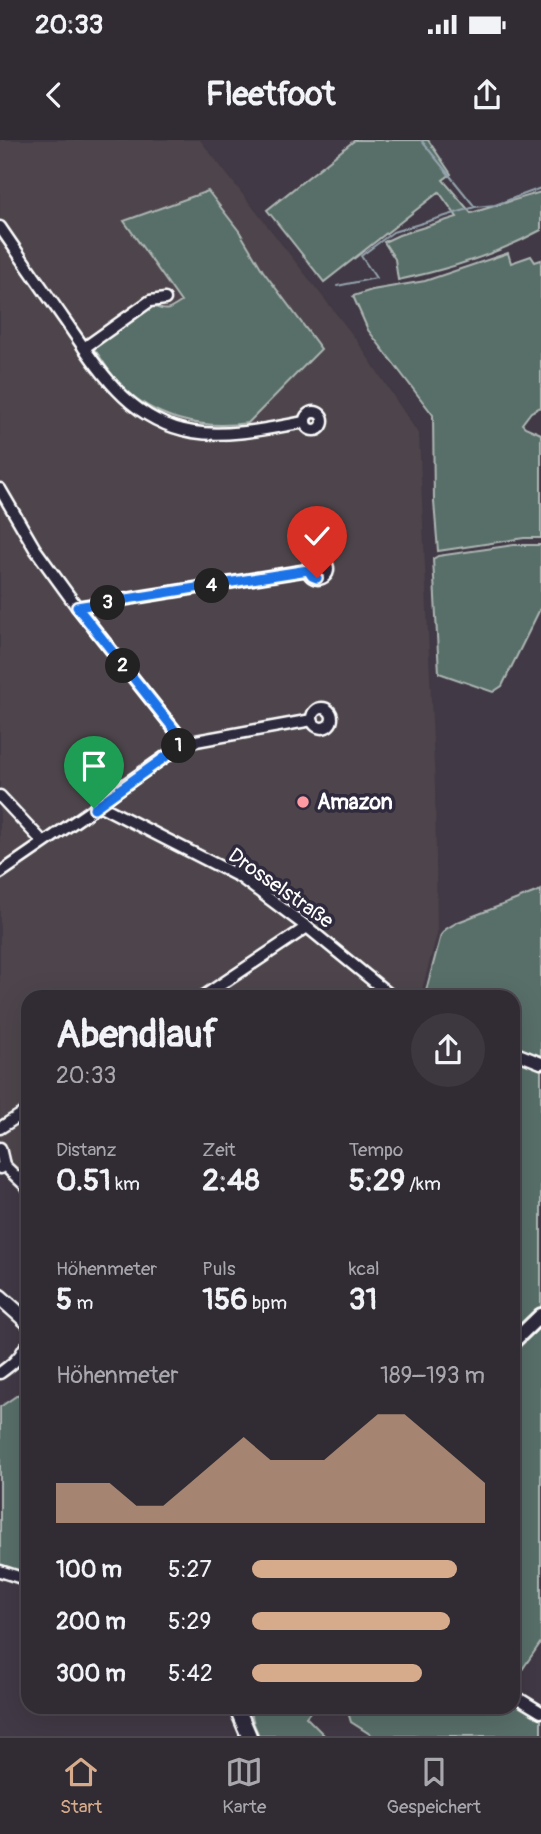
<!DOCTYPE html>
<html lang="de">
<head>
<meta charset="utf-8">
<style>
  :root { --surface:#312b34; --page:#3d3740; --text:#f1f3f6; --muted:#a8a7ac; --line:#4c474f; --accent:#d6ab8b }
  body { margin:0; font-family:Pangolin,sans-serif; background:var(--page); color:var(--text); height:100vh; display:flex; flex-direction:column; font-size:26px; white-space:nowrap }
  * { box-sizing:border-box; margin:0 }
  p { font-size:23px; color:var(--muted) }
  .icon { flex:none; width:38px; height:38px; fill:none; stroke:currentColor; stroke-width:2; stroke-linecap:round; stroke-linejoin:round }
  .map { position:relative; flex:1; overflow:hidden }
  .drawer { position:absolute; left:21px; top:850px; width:499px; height:724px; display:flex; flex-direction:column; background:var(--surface); border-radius:21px; box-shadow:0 7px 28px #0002,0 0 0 2px var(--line) }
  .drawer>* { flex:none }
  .pin { position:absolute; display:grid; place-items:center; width:60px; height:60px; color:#fff; margin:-72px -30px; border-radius:50% 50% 50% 0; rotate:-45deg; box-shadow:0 0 7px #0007 }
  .pin .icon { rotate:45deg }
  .km { position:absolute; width:35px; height:35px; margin:-18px; border-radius:50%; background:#222; color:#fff; font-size:19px; line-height:35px; text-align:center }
  .round { display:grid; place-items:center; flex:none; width:74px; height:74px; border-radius:37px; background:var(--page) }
  .summary { display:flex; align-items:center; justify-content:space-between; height:119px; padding:0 35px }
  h1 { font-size:38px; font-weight:700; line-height:52px }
  .stats { display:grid; grid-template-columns:repeat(3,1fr); gap:10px; height:119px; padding:7px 35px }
  .stats div { display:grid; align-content:center }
  .stats b { font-size:30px; font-weight:700 }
  .stats small { font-size:19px; font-weight:400 }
  .stats p { font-size:19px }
  .chart { height:196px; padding:14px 35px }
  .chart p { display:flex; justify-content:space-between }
  .chart svg { width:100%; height:126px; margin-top:7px; fill:var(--accent); opacity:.7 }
  ul { padding:0 35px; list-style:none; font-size:23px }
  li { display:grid; grid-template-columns:112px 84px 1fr; align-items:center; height:52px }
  li i { height:18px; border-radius:9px; background:var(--accent) }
  .status { display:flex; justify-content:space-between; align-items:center; height:49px; padding:0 35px; background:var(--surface); direction:ltr }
  .status svg { height:19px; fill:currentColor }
  header { display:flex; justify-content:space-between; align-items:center; height:91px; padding:0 35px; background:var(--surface); font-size:32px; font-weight:700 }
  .tab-bar { display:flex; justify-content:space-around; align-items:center; height:98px; border-top:2px solid var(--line); background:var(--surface); font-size:19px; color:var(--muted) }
  .tab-bar a { display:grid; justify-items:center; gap:4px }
  .tab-bar .active { color:var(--accent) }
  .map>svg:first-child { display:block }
  .built { fill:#4e444b }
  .green { fill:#596e67; stroke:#acb6b3; stroke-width:2 }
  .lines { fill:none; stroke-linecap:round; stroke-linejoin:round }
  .stream { stroke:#94a3ad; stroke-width:2 }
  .minor-casing { stroke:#fff; stroke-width:15 }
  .major-casing { stroke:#fff; stroke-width:18 }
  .highway-casing { stroke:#fff; stroke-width:19 }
  .minor { stroke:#2f2a3d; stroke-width:10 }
  .major { stroke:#2f2a3d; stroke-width:12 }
  .highway { stroke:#2f2a3d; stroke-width:14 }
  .route-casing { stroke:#fff; stroke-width:14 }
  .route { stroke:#1a73e8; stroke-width:9 }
  .poi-dot { fill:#ff9aa2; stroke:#2f2a3d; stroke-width:2.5 }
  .labels { text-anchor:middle; stroke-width:7; stroke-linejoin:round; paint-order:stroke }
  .poi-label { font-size:21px; font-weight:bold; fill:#fff; stroke:#2f2a3d; text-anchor:start }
  .street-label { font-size:21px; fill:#fff; stroke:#2f2a3d }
</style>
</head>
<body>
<div class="status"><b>20:33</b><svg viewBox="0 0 49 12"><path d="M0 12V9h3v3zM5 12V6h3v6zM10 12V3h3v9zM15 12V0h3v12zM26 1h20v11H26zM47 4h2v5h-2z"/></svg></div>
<header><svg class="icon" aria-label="back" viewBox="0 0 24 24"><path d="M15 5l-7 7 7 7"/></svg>Fleetfoot<svg class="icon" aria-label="share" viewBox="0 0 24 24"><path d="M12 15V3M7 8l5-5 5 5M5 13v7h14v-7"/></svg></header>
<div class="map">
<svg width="541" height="1596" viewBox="0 0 541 1596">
  <rect width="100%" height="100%" fill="#413945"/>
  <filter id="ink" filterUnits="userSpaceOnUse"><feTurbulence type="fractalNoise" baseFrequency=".0143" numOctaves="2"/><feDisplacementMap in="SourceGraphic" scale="14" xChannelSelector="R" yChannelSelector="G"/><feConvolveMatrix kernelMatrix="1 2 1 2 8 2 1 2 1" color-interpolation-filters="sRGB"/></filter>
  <g filter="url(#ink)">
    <polygon class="built" points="0,0 200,0 355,198 419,295 435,647 437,794 420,857 28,858 28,1048 0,1028"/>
    <g class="green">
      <path d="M355,0h73l23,34 -8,6 28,33 70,-21v38c-44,24 -94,40 -143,50l-3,-21 -11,-17 15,-7 58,-18 -18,-25 -115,90 -57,-72z"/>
      <path d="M208,51l31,40 24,40 58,78 -73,74c-46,7 -95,-4 -128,-39 -10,-10 -17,-24 -26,-35l1,-5 56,-38c16,5 15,6 30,-4l-57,-81z"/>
      <polygon points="508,113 511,123 531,116 535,122 541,120 541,267 531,272 522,284 525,287 541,294 541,398 524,398 438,411 434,362 433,275 368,190 353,156 372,150 425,141"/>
      <polygon points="514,405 541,405 541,467 502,546 493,552 439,533 433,419 438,416"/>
      <polygon points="541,750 541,918 513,907 513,858 424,858 441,795 446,789 458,782"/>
      <polygon points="513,916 541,927 541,1169 513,1195"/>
      <polygon points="541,1178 541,1502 513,1543 513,1205"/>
      <polygon points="28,1248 28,1436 0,1427 0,1267"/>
      <polygon points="513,1557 541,1574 541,1596 373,1596 351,1582 347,1569 513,1568"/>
      <polygon points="250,1568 310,1568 310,1572 306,1577 325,1596 259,1596 254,1584"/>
    </g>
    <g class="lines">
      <g class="stream">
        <polyline points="421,0 475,67"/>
        <polyline points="337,146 376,138 361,116 393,92 475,67 495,65 541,48"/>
      </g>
      <g class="minor-casing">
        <g id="minor">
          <path d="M0,87c21,31 43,62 64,92 35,50 64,102 129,113 36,6 77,-4 112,-10"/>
          <polyline points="84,208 150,161 165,159"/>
          <circle cx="314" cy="281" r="9"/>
          <polyline points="0,349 35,409 77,467 185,603"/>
          <circle cx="318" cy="429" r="10"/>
          <polyline points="77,467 308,430"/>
          <circle cx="322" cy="578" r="10"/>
          <polyline points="0,656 43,702"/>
          <polyline points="99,665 240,737 307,787 394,858"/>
          <polyline points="0,733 99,665 117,650 185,603 312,580"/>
          <polyline points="201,858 307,787"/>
          <polyline points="513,912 541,923"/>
          <polyline points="0,988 28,970"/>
          <polyline points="0,1008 4,1025"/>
          <polyline points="0,1028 4,1025 28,1048"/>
          <path d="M0,1233c11,-8 19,-14 25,-26"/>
          <polyline points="0,1431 28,1440"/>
          <polyline points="513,1555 541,1572"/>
        </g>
      </g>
      <g class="major-casing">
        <polyline id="major" points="513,1202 541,1175"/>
      </g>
      <g class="highway-casing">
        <g id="highway">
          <polyline points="0,1157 28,1182"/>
          <polyline points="237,1568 249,1596"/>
        </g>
      </g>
      <use href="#minor" class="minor"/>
      <use href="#major" class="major"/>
      <use href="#highway" class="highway"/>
    </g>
  </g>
  <g class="lines" filter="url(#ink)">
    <g class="route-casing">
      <polyline id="route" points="94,668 185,603 77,467 308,430 312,436 317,438"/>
    </g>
    <use href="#route" class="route"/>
  </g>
  <circle class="poi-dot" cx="303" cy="662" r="7"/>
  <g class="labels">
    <g class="poi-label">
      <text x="317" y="669">Amazon</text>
    </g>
    <g class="street-label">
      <text transform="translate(281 748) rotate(35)" y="7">Drosselstraße</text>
    </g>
  </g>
</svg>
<div class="pin" style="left:94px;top:668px;background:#1e9e55"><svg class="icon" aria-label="arrive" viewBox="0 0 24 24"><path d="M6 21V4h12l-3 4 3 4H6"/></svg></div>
<div class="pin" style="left:317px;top:438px;background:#d93025"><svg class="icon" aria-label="check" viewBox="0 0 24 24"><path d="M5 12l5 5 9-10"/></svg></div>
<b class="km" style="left:179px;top:606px">1</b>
<b class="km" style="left:123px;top:526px">2</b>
<b class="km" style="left:108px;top:463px">3</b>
<b class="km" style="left:212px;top:446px">4</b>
<section class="drawer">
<div class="summary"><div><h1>Abendlauf</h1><p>20:33</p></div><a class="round"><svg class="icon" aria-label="share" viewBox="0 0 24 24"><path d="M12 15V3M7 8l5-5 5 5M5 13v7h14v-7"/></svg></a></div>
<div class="stats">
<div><p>Distanz</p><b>0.51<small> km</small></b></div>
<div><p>Zeit</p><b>2:48</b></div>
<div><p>Tempo</p><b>5:29<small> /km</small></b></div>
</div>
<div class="stats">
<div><p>Höhenmeter</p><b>5<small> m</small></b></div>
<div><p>Puls</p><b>156<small> bpm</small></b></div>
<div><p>kcal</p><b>31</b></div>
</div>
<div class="chart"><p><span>Höhenmeter</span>189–193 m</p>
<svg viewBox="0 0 160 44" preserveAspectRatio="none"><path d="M0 44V30L10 30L20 30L30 38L40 38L50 30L60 22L70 14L80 22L90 22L100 22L110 14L120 6L130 6L140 14L150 22L160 30V44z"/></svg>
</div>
<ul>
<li><b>100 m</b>5:27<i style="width:88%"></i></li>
<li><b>200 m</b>5:29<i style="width:85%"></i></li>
<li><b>300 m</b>5:42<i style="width:73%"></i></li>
</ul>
</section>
</div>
<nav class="tab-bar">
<a class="active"><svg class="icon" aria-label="home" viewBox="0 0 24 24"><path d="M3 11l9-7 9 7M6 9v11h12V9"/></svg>Start</a>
<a><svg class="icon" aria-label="map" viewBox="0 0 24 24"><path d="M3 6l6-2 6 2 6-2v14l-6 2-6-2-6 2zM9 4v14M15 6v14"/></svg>Karte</a>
<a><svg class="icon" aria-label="saved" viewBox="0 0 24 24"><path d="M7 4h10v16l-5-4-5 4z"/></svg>Gespeichert</a>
</nav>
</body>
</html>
